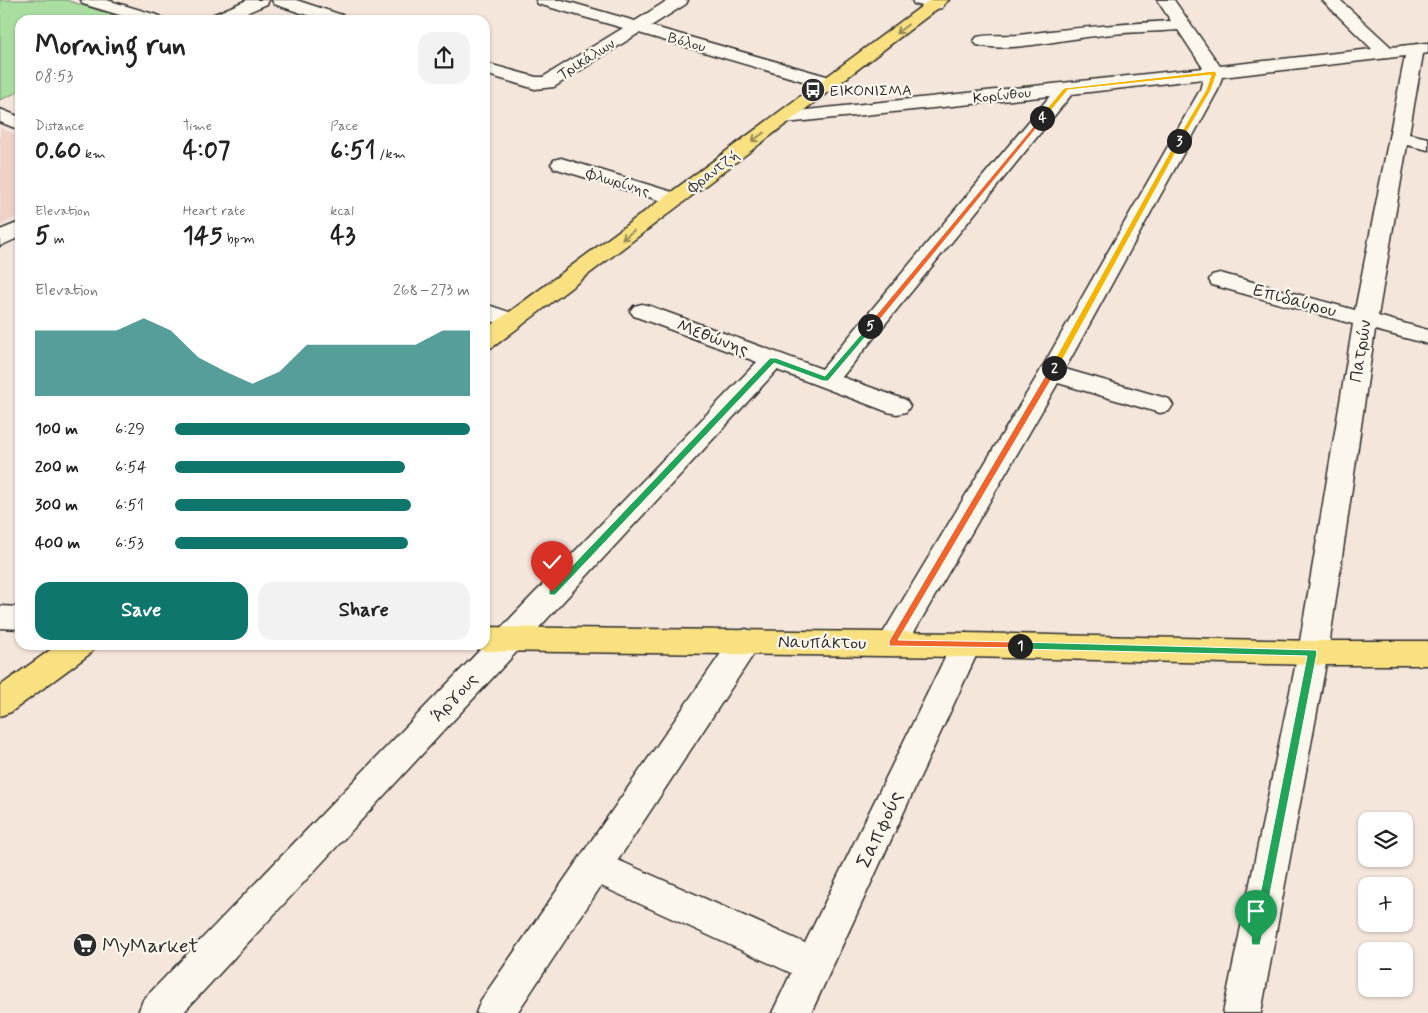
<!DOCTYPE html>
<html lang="en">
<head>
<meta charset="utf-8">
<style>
  :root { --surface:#fff; --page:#f2f2f2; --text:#222; --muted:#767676; --accent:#0f766e }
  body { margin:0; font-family:Mynerve,sans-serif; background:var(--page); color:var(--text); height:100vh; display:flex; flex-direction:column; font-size:19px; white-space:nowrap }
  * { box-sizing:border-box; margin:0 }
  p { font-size:16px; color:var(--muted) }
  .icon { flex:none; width:28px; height:28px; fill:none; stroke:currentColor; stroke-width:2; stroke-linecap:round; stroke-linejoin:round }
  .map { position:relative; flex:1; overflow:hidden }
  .details { position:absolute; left:15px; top:15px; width:475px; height:635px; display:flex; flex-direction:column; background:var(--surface); border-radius:15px; box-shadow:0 1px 4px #0004 }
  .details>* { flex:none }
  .tools { position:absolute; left:1358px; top:812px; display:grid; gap:10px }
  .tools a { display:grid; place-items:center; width:55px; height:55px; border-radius:10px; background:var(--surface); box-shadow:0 1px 4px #0004; font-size:25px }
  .pin { position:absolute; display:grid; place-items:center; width:42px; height:42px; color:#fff; margin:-51px -21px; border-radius:50% 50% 50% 0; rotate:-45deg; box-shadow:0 0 5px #0007 }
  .pin .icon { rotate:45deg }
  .km { position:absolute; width:25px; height:25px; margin:-12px; border-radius:50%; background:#222; color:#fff; font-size:14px; line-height:25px; text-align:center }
  .round { display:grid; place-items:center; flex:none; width:52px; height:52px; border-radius:15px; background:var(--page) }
  .headline { display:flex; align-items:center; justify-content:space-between; height:85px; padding:0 20px }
  h1 { font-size:28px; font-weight:700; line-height:38px }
  .stats { display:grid; grid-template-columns:repeat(3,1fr); gap:8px; height:85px; padding:5px 20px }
  .stats div { display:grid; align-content:center }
  .stats b { font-size:25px; font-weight:700 }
  .stats small { font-size:14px; font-weight:400 }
  .stats p { font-size:14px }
  .chart { height:140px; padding:10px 20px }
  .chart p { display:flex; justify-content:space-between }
  .chart svg { width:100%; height:90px; margin-top:5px; fill:var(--accent); opacity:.7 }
  .action { display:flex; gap:10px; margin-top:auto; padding:10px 20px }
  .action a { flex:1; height:58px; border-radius:15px; background:var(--accent); color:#fff; font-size:20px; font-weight:700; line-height:58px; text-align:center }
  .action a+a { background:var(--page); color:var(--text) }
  ul { padding:0 20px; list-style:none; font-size:16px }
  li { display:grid; grid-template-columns:80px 60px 1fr; align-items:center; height:38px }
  li i { height:12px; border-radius:6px; background:var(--accent) }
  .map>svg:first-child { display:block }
  .built { fill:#eed2c9 }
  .green { fill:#aadea1; stroke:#6a8466 }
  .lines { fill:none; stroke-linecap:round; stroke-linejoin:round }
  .minor-casing { stroke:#2b2b2b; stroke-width:3 }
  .major-casing { stroke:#2b2b2b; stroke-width:3 }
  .minor { fill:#fbf7ec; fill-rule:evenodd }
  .major { fill:#f9e181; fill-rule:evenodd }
  .oneway { stroke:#928656 }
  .split-1 { fill:#22a559; stroke:#fff }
  .split-2 { fill:#f0652b; stroke:#fff }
  .split-3 { fill:#f5b400; stroke:#fff }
  .split-4 { fill:#f5b400; stroke:#fff }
  .split-5 { fill:#f0652b; stroke:#fff }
  .split-6 { fill:#22a559; stroke:#fff }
  .labels { text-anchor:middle; stroke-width:4.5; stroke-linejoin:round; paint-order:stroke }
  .far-street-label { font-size:15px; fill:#2b2b2b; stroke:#fbf7ec }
  .far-poi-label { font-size:15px; fill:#2b2b2b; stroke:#fbf7ec; text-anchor:start }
  .street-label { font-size:18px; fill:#2b2b2b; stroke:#fbf7ec }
  .near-street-label { font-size:21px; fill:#2b2b2b; stroke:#fbf7ec }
  .near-poi-label { font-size:21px; fill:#2b2b2b; stroke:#fbf7ec; text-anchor:start }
</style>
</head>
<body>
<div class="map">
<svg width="1428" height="1013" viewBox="0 0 1428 1013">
  <rect width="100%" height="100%" fill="#f5e6dc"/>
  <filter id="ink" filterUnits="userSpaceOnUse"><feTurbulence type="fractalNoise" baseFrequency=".02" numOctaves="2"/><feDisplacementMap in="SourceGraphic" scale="10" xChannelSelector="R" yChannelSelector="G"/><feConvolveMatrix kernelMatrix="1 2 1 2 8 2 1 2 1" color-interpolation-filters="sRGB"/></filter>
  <g filter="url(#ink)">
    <polygon class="built" points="0,128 20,137 20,215 0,226"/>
    <polygon class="green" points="0,0 66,0 129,20 20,20 20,91 0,100"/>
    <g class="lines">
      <g class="minor-casing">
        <g id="minor">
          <polygon points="81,0 107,0 160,16 163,20 136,20 83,4"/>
          <polygon points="247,0 269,0 267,4 230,20 207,20 210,16"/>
          <polygon points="272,0 296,0 345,16 348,20 322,20 274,4"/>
          <polygon points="536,0 562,0 635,21 668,0 688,0 686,4 651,26 837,79 839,83 837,87 830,89 823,87 639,33 554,87 535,89 485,74 485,63 536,77 543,77 623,28 538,4"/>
          <polygon points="912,0 940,0 944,4 942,8 936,9 914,4"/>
          <path d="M1157,0h17l46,66 152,-17 -50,-49h18l51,47 37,-4v10l-5,1 -14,80 19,4v12l-21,-5 -29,171 50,14v14l-53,-14 -47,323 -67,360h-38l75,-360 55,-329 -141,-39 -3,-5 3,-5 8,-2 135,37 50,-254 -183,21 -4,13 -153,279 104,30 4,6 -4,6 -9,2 -102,-30 -155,268 -11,4 -11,-4 -4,-8 162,-270 161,-283 3,-11 -131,15 -230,283 64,23 4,6 -4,6 -9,2 -9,-2 -111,-42 -594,643h-45l5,-13 614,-638 -123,-46 -4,-5 4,-5 8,-2 8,2 172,63 228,-273 -265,27 -7,-2 -3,-4 3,-4 425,-45 -25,-38c-27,2 -55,2 -82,6 -33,3 -88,17 -119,9l-3,-4 3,-4c13,-3 28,-1 42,-2 50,-7 101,-11 152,-14z"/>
          <polygon points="0,109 20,117 20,130 0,122"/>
          <polygon points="561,158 682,195 685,199 682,203 675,205 554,168 551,164 554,160"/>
          <polygon points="20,222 20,237 0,246 0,230"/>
          <polygon points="485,304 521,316 525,321 521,326 513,328 485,319"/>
          <polygon points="0,606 20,607 20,629 0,628"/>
          <polygon points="746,629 757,633 761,641 757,649 618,860 805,943 955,637 966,633 977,637 981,645 811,1013 772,1013 791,973 601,886 517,1013 476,1013 481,1000 735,633"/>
        </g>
      </g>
      <g class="major-casing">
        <g id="major">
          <polygon points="930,0 949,0 493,347 485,349 485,330"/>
          <polygon points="485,627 966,633 1313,641 1428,641 1428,665 1313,665 966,657 485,651 474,647 473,645 485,645"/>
          <polygon points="57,645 95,645 91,653 11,712 0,716 0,686"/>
        </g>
      </g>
      <use href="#minor" class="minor"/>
      <use href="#major" class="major"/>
    </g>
    <defs><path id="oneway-shaft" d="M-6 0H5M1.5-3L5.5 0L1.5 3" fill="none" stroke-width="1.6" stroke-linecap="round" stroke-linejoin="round" transform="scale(1.25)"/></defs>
    <g class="oneway">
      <use href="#oneway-shaft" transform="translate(902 29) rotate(143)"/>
      <use href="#oneway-shaft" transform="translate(758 137) rotate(143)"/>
      <use href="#oneway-shaft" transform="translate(628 235) rotate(143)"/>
    </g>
  </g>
  <polygon class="split-1" points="1020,642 1316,650 1317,653 1260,945 1252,945 1251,941 1307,656 1020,649 1015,646"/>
  <polygon class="split-2" points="1051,366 1058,368 898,640 1020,642 1024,646 1023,648 889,646 889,641"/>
  <polygon class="split-3" points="1179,139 1182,141 1058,368 1051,370 1050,368 1176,141"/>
  <polygon class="split-4" points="1214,71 1217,73 1211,90 1181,142 1176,141 1206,90 1211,75 1068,90 1044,119 1039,118 1064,88"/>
  <polygon class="split-5" points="1042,116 1044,119 873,328 868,328 868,325"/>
  <polygon class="split-6" points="870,324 874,326 873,328 828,381 823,381 774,363 555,595 549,595 549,590 770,358 776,358 825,376"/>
  <defs>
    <g id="bus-disc" transform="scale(1.25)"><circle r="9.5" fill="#2b2b2b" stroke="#fbf7ec"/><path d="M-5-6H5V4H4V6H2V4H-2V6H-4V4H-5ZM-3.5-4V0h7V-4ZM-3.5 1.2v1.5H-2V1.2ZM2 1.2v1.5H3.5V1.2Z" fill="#fff"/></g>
    <g id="supermarket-disc" transform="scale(1.25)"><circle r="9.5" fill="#2b2b2b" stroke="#fbf7ec"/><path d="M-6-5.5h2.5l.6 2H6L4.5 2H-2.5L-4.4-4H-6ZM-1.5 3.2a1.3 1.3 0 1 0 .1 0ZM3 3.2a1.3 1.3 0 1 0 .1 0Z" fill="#fff"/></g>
  </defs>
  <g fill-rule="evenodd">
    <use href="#bus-disc" x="813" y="90"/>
    <use href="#supermarket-disc" x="85" y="945"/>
  </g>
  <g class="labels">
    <g class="far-street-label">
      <text transform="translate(687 42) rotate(16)" y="5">Βόλου</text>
      <text transform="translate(586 59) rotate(-32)" y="5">Τρικάλων</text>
      <text transform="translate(1002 95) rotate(-6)" y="5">Κορίνθου</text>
      <text transform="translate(713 171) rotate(-37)" y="5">Φραντζή</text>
      <text transform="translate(618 182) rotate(17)" y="5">Φλωρίνης</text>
    </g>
    <g class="far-poi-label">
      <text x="830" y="95">ΕΙΚΟΝΙΣΜΑ</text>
    </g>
    <g class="street-label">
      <text transform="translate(1295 300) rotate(15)" y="6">Επιδαύρου</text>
      <text transform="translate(713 337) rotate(20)" y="6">Μεθώνης</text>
      <text transform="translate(1360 351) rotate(-81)" y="6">Πατρών</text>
      <text transform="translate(822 642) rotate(1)" y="6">Ναυπάκτου</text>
      <text transform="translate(454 697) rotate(-47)" y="6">Άργους</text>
    </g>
    <g class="near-street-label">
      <text transform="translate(879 829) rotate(-65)" y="7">Σαπφούς</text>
    </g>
    <g class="near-poi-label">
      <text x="102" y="952">MyMarket</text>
    </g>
  </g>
</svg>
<div class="tools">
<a><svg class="icon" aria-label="layers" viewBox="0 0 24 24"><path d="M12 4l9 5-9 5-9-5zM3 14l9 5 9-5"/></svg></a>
<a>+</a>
<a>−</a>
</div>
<div class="pin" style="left:1256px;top:941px;background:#1e9e55"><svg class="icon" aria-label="arrive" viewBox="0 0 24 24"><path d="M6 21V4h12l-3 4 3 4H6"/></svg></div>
<div class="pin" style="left:552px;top:592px;background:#d93025"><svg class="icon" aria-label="check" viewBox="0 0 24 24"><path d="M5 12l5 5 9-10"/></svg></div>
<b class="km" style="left:1020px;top:646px">1</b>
<b class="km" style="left:1054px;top:368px">2</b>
<b class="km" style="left:1179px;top:141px">3</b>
<b class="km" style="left:1042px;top:118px">4</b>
<b class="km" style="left:870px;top:326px">5</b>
<section class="details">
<div class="headline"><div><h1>Morning run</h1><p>08:53</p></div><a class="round"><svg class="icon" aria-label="share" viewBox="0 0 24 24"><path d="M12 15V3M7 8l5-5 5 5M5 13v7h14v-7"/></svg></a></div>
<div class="stats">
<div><p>Distance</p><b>0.60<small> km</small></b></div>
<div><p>Time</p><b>4:07</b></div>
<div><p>Pace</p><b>6:51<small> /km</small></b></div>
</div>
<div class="stats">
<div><p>Elevation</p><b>5<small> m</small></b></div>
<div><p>Heart rate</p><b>145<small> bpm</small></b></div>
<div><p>kcal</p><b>43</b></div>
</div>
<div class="chart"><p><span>Elevation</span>268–273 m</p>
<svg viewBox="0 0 160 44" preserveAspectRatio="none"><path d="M0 44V12L10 12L20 12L30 12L40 6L50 12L60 25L70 32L80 38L90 32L100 19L110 19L120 19L130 19L140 19L150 12L160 12V44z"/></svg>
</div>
<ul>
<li><b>100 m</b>6:29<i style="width:100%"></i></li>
<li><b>200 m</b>6:54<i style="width:78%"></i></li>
<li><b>300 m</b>6:51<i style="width:80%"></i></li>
<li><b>400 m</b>6:53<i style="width:79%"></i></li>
</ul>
<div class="action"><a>Save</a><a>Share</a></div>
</section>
</div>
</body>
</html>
